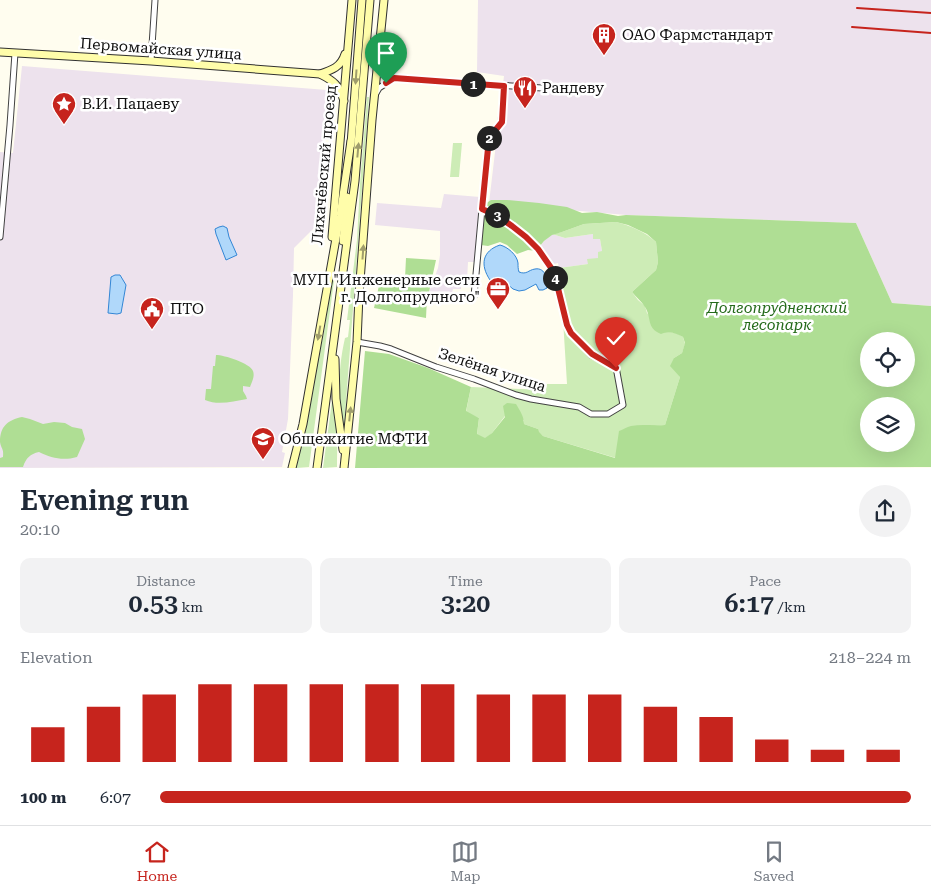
<!DOCTYPE html>
<html lang="en">
<head>
<meta charset="utf-8">
<style>
  :root { --surface:#fff; --page:#f2f2f3; --text:#1f2937; --muted:#747a83; --line:#e0e1e3; --accent:#c6241d }
  body { margin:0; font-family:"Roboto Serif",serif; background:var(--page); color:var(--text); height:100vh; display:flex; flex-direction:column; font-size:19px; white-space:nowrap }
  * { box-sizing:border-box; margin:0 }
  p { font-size:16px; color:var(--muted) }
  .icon { flex:none; width:28px; height:28px; fill:none; stroke:currentColor; stroke-width:2; stroke-linecap:round; stroke-linejoin:round }
  .map { position:relative; height:468px; overflow:hidden }
  .sheet { display:flex; flex-direction:column; background:var(--surface); flex:1 }
  .sheet>* { flex:none }
  .tools { position:absolute; left:860px; top:332px; display:grid; gap:10px }
  .tools a { display:grid; place-items:center; width:55px; height:55px; border-radius:50%; background:var(--surface); box-shadow:0 5px 20px #0002; font-size:25px }
  .pin { position:absolute; display:grid; place-items:center; width:42px; height:42px; color:#fff; margin:-51px -21px; border-radius:50% 50% 50% 0; rotate:-45deg; box-shadow:0 0 5px #0007 }
  .pin .icon { rotate:45deg }
  .km { position:absolute; width:25px; height:25px; margin:-12px; border-radius:50%; background:#222; color:#fff; font-size:14px; line-height:25px; text-align:center }
  .round { display:grid; place-items:center; flex:none; width:52px; height:52px; border-radius:26px; background:var(--page) }
  .summary { display:flex; align-items:center; justify-content:space-between; height:85px; padding:0 20px }
  h1 { font-size:28px; font-weight:600; line-height:38px }
  .metrics { display:grid; grid-template-columns:repeat(3,1fr); gap:8px; height:85px; padding:5px 20px }
  .metrics div { display:grid; align-content:center; border-radius:10px; background:var(--page); text-align:center }
  .metrics b { font-size:25px; font-weight:600 }
  .metrics small { font-size:14px; font-weight:400 }
  .metrics p { font-size:14px }
  .chart { height:140px; padding:10px 20px }
  .chart p { display:flex; justify-content:space-between }
  .chart svg { width:100%; height:90px; margin-top:5px; stroke:var(--accent); stroke-width:6 }
  ul { padding:0 20px; list-style:none; font-size:16px }
  li { display:grid; grid-template-columns:80px 60px 1fr; align-items:center; height:38px }
  li i { height:12px; border-radius:6px; background:var(--accent) }
  .tab-bar { display:flex; justify-content:space-around; align-items:center; height:70px; border-top:1px solid var(--line); background:var(--surface); font-size:14px; color:var(--muted) }
  .tab-bar a { display:grid; justify-items:center; gap:2px }
  .tab-bar .on { color:var(--accent) }
  .map>svg:first-child { display:block }
  .industrial { fill:#ede2ed }
  .green { fill:#cdecb6 }
  .forest { fill:#afde94; fill-rule:evenodd }
  .water { fill:#b0d8fa; stroke:#3386d5 }
  .lines { fill:none; stroke-linecap:round; stroke-linejoin:round }
  .minor-casing { stroke:#414141; stroke-width:7 }
  .secondary-casing { stroke:#303030; stroke-width:9 }
  .minor { stroke:#fff; stroke-width:5 }
  .secondary { stroke:#fffdaa; stroke-width:7 }
  .rail { stroke:#c6241d; stroke-width:2 }
  .oneway { fill:#9f9d6c }
  .route-casing { stroke:#fff; stroke-width:10 }
  .route { stroke:#c6241d; stroke-width:6 }
  .labels { text-anchor:middle; stroke-width:5; stroke-linejoin:round; paint-order:stroke }
  .poi-label { font-size:15px; fill:#0e0e0e; stroke:#fff; text-anchor:start }
  .street-label { font-size:15px; fill:#0e0e0e; stroke:#fff }
  .park-label { font-size:15px; font-style:italic; fill:#246a1a; stroke:#fff }
</style>
</head>
<body>
<div class="map">
<svg width="931" height="468" viewBox="0 0 931 468">
  <rect width="100%" height="100%" fill="#fffdef"/>
  <g class="industrial">
    <polygon points="478,0 931,0 931,306 892,303 856,223 626,215 489,203 504,76 477,72"/>
    <polygon points="22,66 327,90 317,225 294,248 293,295 288,419 282,452 285,453 282,467 0,468 0,152 13,153"/>
    <polygon points="444,194 480,197 475,262 468,262 467,281 465,281 465,286 461,286 461,289 453,289 452,293 429,292 438,268 440,255 440,231 375,225 377,203 441,208"/>
    <polygon points="552,234 565,238 593,234 600,239 602,251 599,258 588,264 559,268 558,263 550,265 538,249 544,241"/>
  </g>
  <g class="green">
    <path d="M367,97h2l-25,331 -1,-1c-1,-11 -3,-23 -4,-35 0,-18 2,-37 6,-54l3,-1 2,-17h-3l10,-80 3,-56z"/>
    <polygon points="453,143 462,143 459,177 450,177"/>
    <path d="M616,222c15,4 28,9 40,20l2,20 -2,8 -24,22 6,8 7,6 2,7 19,19 10,1 7,4 2,7 -3,9 -8,5 6,19 -15,48 -11,1 -8,-1 -30,33 -73,-22 -5,-4v-3l-14,-5v-4l-19,-4 -13,17 -7,6 -8,-4 2,-17 -13,-6 5,-25 75,3 1,-6h20l-7,-113 -1,-3 29,-4 -1,-5 11,-1v-6l4,-1 -2,-12h-7v-5l-28,4 -13,-4 10,-2 22,-8z"/>
    <polygon points="332,281 334,281 309,467 296,468 324,332"/>
    <path d="M332,401c7,19 5,46 5,66l-14,1z"/>
  </g>
  <g class="forest">
    <path d="M491,200h16l32,3 28,4 15,6 15,-1 21,4 8,-1 230,8 36,80 39,3v161l-576,1 10,-117 24,3 39,14 43,19 -5,24 13,7 -2,16 8,4 7,-5 13,-16 -2,-11 4,-3 9,1c4,7 8,12 8,20l14,5 1,3 4,4 72,22 4,-27c3,-1 8,-4 12,-5 11,-2 22,0 34,-1l15,-48 -10,-11 4,-8 8,-5 3,-10 -2,-6c-7,-4 -14,-6 -22,-3 -15,-6 -9,-16 -16,-27 -3,-5 -9,-10 -13,-15l24,-22 2,-8 -2,-20 -9,-8 -19,-9 -12,-3 -32,2 -22,8 -10,3 -8,6 -8,10 -8,-1 -11,4 -10,-9 -7,-3 -12,4 -7,-1 4,-41zM869,341h37v38h-37zM869,406h37v38h-37z"/>
    <polygon points="406,258 436,260 429,292 427,297 426,318 374,308 380,281 405,278"/>
    <path d="M216,355c8,0 34,8 37,16 2,5 -1,11 -3,16l-7,-1v5l3,5 1,3c-14,2 -28,7 -42,1l1,-11h5l2,-23h2z"/>
    <path d="M22,417l8,2 13,5 11,-2 11,1 7,4 10,2 3,10 -8,18c-14,4 -26,1 -38,-5 -9,2 -13,6 -16,15h-23v-9l3,-1c1,-9 -2,-8 -3,-15 0,-16 8,-22 22,-25z"/>
  </g>
  <g class="water">
    <polygon points="223,226 227,228 229,237 237,255 226,260 216,234 215,229 219,227"/>
    <path d="M500,245c8,2 17,10 18,18 0,3 0,6 1,9 8,3 9,-2 16,-3 11,-2 13,12 12,19l-4,2h-4l-3,-6 -11,6 -6,1 -6,-2 -7,-6 -16,-3c-10,-15 -8,-29 10,-35z"/>
    <polygon points="115,275 120,275 126,285 121,313 117,314 108,313 111,277"/>
  </g>
  <g class="lines">
    <g class="minor-casing">
      <g id="minor">
        <polyline points="378,60 383,67 394,78"/>
        <polyline points="151,61 155,0"/>
        <polyline points="375,95 379,88 394,78 542,88"/>
        <polyline points="0,237 10,125 15,53"/>
        <polyline points="474,296 482,209"/>
        <path d="M357,342l23,4 11,3 45,18 38,12 42,16 15,4 48,8 12,7h17l15,-9 -7,-38 -25,-12 -20,-22 -4,-8 -13,-53c-16,-28 -42,-51 -72,-63l7,-70 12,-17 3,-36"/>
      </g>
    </g>
    <g class="secondary-casing">
      <g id="secondary">
        <path d="M0,52l151,9 169,13c14,7 19,11 24,27"/>
        <path d="M320,74c12,-4 21,-7 25,-20"/>
        <polyline points="351,144 362,0"/>
        <polyline points="332,237 352,0"/>
        <polyline points="343,241 347,197"/>
        <polyline points="335,359 336,399 343,450"/>
        <polyline points="292,468 303,424 340,216 351,141"/>
        <polyline points="317,468 355,181 370,0"/>
        <polyline points="344,468 357,342 359,295 372,120 384,0"/>
      </g>
    </g>
    <use href="#minor" class="minor"/>
    <use href="#secondary" class="secondary"/>
    <g class="rail">
      <polyline points="857,8 931,13"/>
      <polyline points="852,27 931,33"/>
    </g>
  </g>
  <defs><path id="oneway-solid" d="M-6-.8H1V-3.2L6.5 0L1 3.2V.8H-6Z" transform="scale(1.25)"/></defs>
  <g class="oneway">
    <use href="#oneway-solid" transform="translate(356 77) rotate(94)"/>
    <use href="#oneway-solid" transform="translate(358 150) rotate(-85)"/>
    <use href="#oneway-solid" transform="translate(363 252) rotate(-86)"/>
    <use href="#oneway-solid" transform="translate(319 333) rotate(100)"/>
    <use href="#oneway-solid" transform="translate(350 414) rotate(-84)"/>
  </g>
  <g class="lines">
    <g class="route-casing">
      <polyline id="route" points="386,83 394,78 504,86 502,122 489,138 482,209 496,215 512,226 526,237 538,249 554,272 567,325 571,333 592,354 616,368"/>
    </g>
    <use href="#route" class="route"/>
  </g>
  <defs>
    <g id="building-pin" transform="scale(1.25)"><path d="M0 17L-7.5 6A9.5 9.5 0 1 1 7.5 6Z" fill="#c6241d" stroke="#fff"/><path d="M-4-6H4V6H1V3H-1V6H-4ZM-2.5-4.3h1.7v1.8h-1.7ZM.8-4.3h1.7v1.8H.8ZM-2.5-1h1.7V.8h-1.7ZM.8-1h1.7V.8H.8Z" fill="#fff"/></g>
    <g id="restaurant-pin" transform="scale(1.25)"><path d="M0 17L-7.5 6A9.5 9.5 0 1 1 7.5 6Z" fill="#c6241d" stroke="#fff"/><path d="M-5-6h1v4h1v-4h1v4h1v-4h1v5L-1.5 .5V6h-2V.5L-5-1ZM5-6V6H3V1.5H1.5Q1.5-4 5-6Z" fill="#fff"/></g>
    <g id="sight-pin" transform="scale(1.25)"><path d="M0 17L-7.5 6A9.5 9.5 0 1 1 7.5 6Z" fill="#c6241d" stroke="#fff"/><path d="M0-6L1.8-2.2L6-1.7L2.9 1.2L3.7 5.4L0 3.3L-3.7 5.4L-2.9 1.2L-6-1.7L-1.8-2.2Z" fill="#fff"/></g>
    <g id="office-pin" transform="scale(1.25)"><path d="M0 17L-7.5 6A9.5 9.5 0 1 1 7.5 6Z" fill="#c6241d" stroke="#fff"/><path d="M-6-3h4V-5.5h4V-3h4V5H-6ZM-1-4.5V-3h2v-1.5ZM-6 0V1H6V0Z" fill="#fff"/></g>
    <g id="civic-pin" transform="scale(1.25)"><path d="M0 17L-7.5 6A9.5 9.5 0 1 1 7.5 6Z" fill="#c6241d" stroke="#fff"/><path d="M-.6-6.5H3V-4.5H.6V-3L4-1V1h2V6H-6V1h2V-1L-.6-3ZM-1.2 2.5V6h2.4V2.5Z" fill="#fff"/></g>
    <g id="university-pin" transform="scale(1.25)"><path d="M0 17L-7.5 6A9.5 9.5 0 1 1 7.5 6Z" fill="#c6241d" stroke="#fff"/><path d="M0-5L7-2L0 1L-7-2ZM-4 1L0 2.5L4 1V4Q0 6-4 4Z" fill="#fff"/></g>
  </defs>
  <g fill-rule="evenodd">
    <use href="#building-pin" x="604" y="35"/>
    <use href="#restaurant-pin" x="525" y="88"/>
    <use href="#sight-pin" x="64" y="104"/>
    <use href="#office-pin" x="498" y="289"/>
    <use href="#civic-pin" x="152" y="309"/>
    <use href="#university-pin" x="263" y="439"/>
  </g>
  <g class="labels">
    <g class="poi-label">
      <text x="622" y="40">ОАО Фармстандарт</text>
      <text x="542" y="93">Рандеву</text>
      <text x="82" y="109">В.И. Пацаеву</text>
      <text x="480" y="285" text-anchor="end">МУП "Инженерные сети<tspan x="480" dy="17">г. Долгопрудного"</tspan></text>
      <text x="170" y="314">ПТО</text>
      <text x="280" y="444">Общежитие МФТИ</text>
    </g>
    <g class="street-label">
      <text transform="translate(161 49) rotate(4)" y="5">Первомайская улица</text>
      <text transform="translate(324 165) rotate(-85)" y="5">Лихачёвский проезд</text>
      <text transform="translate(492 370) rotate(18)" y="5">Зелёная улица</text>
    </g>
    <g class="park-label">
      <text x="777" y="313">Долгопрудненский<tspan x="777" dy="17">лесопарк</tspan></text>
    </g>
  </g>
</svg>
<div class="tools">
<a><svg class="icon" aria-label="locate" viewBox="0 0 24 24"><circle cx="12" cy="12" r="6"/><path d="M12 2v4M12 18v4M2 12h4M18 12h4"/></svg></a>
<a><svg class="icon" aria-label="layers" viewBox="0 0 24 24"><path d="M12 4l9 5-9 5-9-5zM3 14l9 5 9-5"/></svg></a>
</div>
<div class="pin" style="left:386px;top:83px;background:#1e9e55"><svg class="icon" aria-label="arrive" viewBox="0 0 24 24"><path d="M6 21V4h12l-3 4 3 4H6"/></svg></div>
<div class="pin" style="left:616px;top:368px;background:#d93025"><svg class="icon" aria-label="check" viewBox="0 0 24 24"><path d="M5 12l5 5 9-10"/></svg></div>
<b class="km" style="left:473px;top:84px">1</b>
<b class="km" style="left:489px;top:138px">2</b>
<b class="km" style="left:497px;top:215px">3</b>
<b class="km" style="left:555px;top:278px">4</b>
</div>
<section class="sheet">
<div class="summary"><div><h1>Evening run</h1><p>20:10</p></div><a class="round"><svg class="icon" aria-label="share" viewBox="0 0 24 24"><path d="M12 15V3M7 8l5-5 5 5M5 13v7h14v-7"/></svg></a></div>
<div class="metrics">
<div><p>Distance</p><b>0.53<small> km</small></b></div>
<div><p>Time</p><b>3:20</b></div>
<div><p>Pace</p><b>6:17<small> /km</small></b></div>
</div>
<div class="chart"><p><span>Elevation</span>218–224 m</p>
<svg viewBox="0 0 160 44" preserveAspectRatio="none"><path d="M5 44V27M15 44V17M25 44V11M35 44V6M45 44V6M55 44V6M65 44V6M75 44V6M85 44V11M95 44V11M105 44V11M115 44V17M125 44V22M135 44V33M145 44V38M155 44V38"/></svg>
</div>
<ul>
<li><b>100 m</b>6:07<i style="width:100%"></i></li>
</ul>
</section>
<nav class="tab-bar">
<a class="on"><svg class="icon" aria-label="home" viewBox="0 0 24 24"><path d="M3 11l9-7 9 7M6 9v11h12V9"/></svg>Home</a>
<a><svg class="icon" aria-label="map" viewBox="0 0 24 24"><path d="M3 6l6-2 6 2 6-2v14l-6 2-6-2-6 2zM9 4v14M15 6v14"/></svg>Map</a>
<a><svg class="icon" aria-label="saved" viewBox="0 0 24 24"><path d="M7 4h10v16l-5-4-5 4z"/></svg>Saved</a>
</nav>
</body>
</html>
